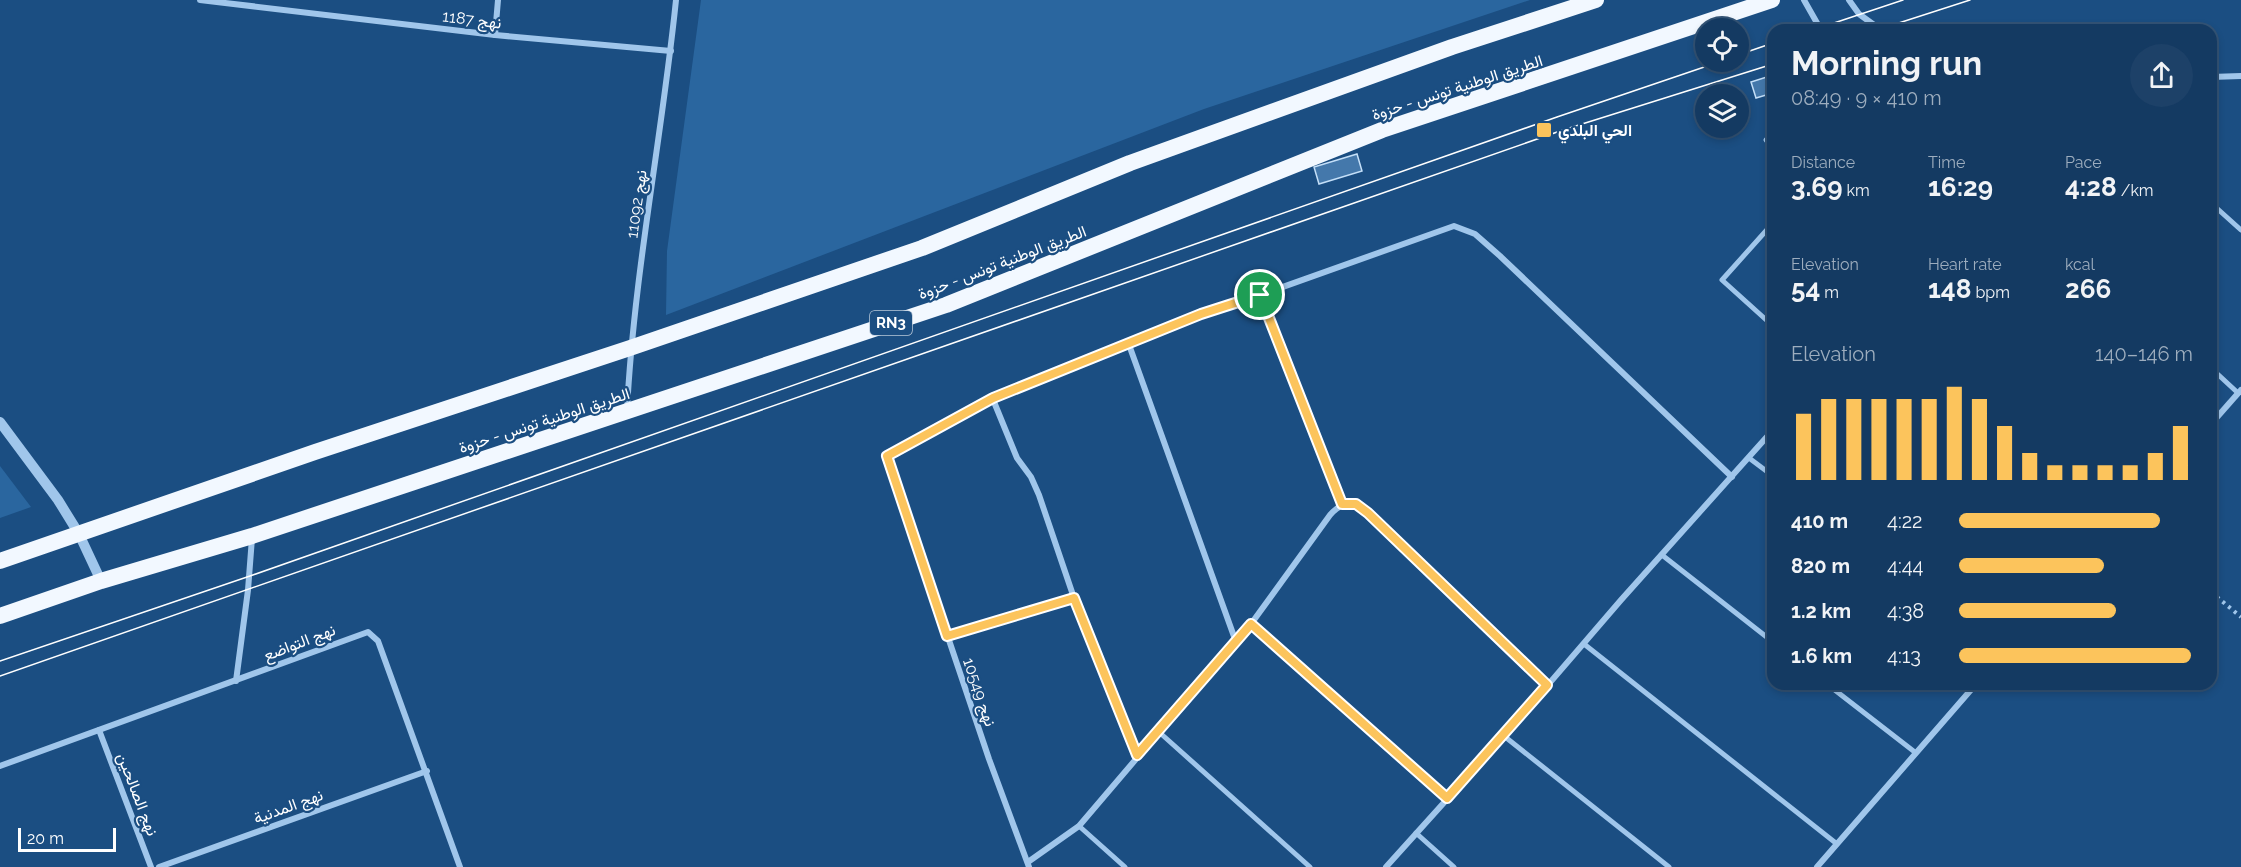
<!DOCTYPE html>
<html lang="en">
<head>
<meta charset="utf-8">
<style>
  :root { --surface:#143a62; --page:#1d4168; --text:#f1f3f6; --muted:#9dadbe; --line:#335477; --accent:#fcc45c }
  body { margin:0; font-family:Raleway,Vazirmatn,sans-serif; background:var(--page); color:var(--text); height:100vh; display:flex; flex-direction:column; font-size:22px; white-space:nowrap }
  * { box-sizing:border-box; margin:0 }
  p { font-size:20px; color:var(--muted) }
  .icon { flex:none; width:33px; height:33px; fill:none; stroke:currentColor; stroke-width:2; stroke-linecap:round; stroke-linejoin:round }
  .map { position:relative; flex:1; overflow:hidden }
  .details { position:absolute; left:1767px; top:24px; width:450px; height:666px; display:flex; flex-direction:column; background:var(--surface); border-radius:18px; box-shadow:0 3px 9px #0003,0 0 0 2px var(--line) }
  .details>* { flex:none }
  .controls { position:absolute; left:1695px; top:18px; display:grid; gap:12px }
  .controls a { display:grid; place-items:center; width:54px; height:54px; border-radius:50%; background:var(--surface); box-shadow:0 3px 9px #0003,0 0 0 2px var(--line); font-size:30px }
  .scale { position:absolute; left:18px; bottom:15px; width:98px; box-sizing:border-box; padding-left:6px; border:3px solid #fff; border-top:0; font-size:16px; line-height:21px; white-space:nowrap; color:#fff; -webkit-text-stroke:4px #1b4e82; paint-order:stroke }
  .pin { position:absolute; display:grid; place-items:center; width:51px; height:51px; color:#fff; margin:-26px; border:3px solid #fff; border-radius:50%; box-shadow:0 2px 6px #0007 }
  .round { display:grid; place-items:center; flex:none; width:63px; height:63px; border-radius:32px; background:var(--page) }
  .summary { display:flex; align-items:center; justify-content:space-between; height:102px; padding:0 24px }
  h1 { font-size:33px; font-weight:700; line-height:45px }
  .figures { display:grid; grid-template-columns:repeat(3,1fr); gap:9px; height:102px; padding:6px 24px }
  .figures div { display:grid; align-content:center }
  .figures b { font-size:26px; font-weight:700 }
  .figures small { font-size:16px; font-weight:400 }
  .figures p { font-size:16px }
  .chart { height:168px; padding:12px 24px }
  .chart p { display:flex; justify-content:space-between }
  .chart svg { width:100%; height:108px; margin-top:6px; stroke:var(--accent); stroke-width:6 }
  ul { padding:0 24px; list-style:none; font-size:20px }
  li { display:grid; grid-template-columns:96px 72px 1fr; align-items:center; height:45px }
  li i { height:15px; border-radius:8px; background:var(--accent) }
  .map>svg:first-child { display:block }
  .green { fill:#2a669f }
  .building { fill:#4478ab; stroke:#c4dff8; stroke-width:1.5 }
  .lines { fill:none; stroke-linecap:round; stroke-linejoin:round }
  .path { stroke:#a0c6eb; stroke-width:4; stroke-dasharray:3 4.5; stroke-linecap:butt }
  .pedestrian { stroke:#a0c6eb; stroke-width:5 }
  .minor { stroke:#a0c6eb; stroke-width:6 }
  .tertiary { stroke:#a0c6eb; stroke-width:10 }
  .trunk { stroke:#f2f8ff; stroke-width:16 }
  .tram { stroke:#fff; stroke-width:1.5 }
  .route-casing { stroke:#fff; stroke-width:12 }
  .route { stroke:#fcc45c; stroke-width:8 }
  .poi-dot { fill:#fcc45c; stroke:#1b4e82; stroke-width:2 }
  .labels { text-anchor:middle; stroke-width:4.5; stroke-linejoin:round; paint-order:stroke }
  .shield { fill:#1b4e82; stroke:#bbcada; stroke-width:1.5 }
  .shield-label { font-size:15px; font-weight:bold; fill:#fff }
  .street-label { font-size:16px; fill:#fff; stroke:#1b4e82 }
  .poi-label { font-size:16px; font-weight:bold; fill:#fff; stroke:#1b4e82; text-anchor:start }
</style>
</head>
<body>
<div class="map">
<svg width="2241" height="867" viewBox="0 0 2241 867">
  <rect width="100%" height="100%" fill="#1b4e82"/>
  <g class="green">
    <polygon points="701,0 1530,0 1204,109 666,315 667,251"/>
    <polygon points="0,466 31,507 0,518"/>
  </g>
  <g class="building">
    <polygon points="1773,75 1773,93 1756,98 1751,82"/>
    <polygon points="1357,154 1362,171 1319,184 1314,167"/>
  </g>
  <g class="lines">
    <polyline class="path" points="2211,592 2241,617"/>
    <g class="pedestrian">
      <polyline points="1766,140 1773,146"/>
      <polyline points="2211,203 2241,230"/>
      <polyline points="1773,223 1722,280 1773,326"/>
      <polyline points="2211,368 2238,393"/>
      <polyline points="1749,458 1773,476"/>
      <polyline points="1662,555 1773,642"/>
      <polyline points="1251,624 1447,798"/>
      <polyline points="1584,644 1837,844"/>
      <polyline points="1827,684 1916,753"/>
      <polyline points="1159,732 1310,867"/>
      <polyline points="1504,736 1669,867"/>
      <polyline points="1079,826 1125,867"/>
      <polyline points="1416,833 1454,867"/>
    </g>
    <g class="minor">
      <polyline points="200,0 495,35 671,51"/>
      <polyline points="1804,0 1821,30"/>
      <polyline points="1849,0 1859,14 1881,30"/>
      <polyline points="495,35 498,0"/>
      <polyline points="2211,77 2241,76"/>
      <polyline points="1260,295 1342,504"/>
      <polyline points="1128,342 1236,642"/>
      <polyline points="992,397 1017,458 1031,477 1039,495 1074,598 1137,755"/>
      <path d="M627,410c7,-137 35,-273 49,-410"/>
      <polyline points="2211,424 2241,390"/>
      <polyline points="947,636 1074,598"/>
      <polyline points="236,681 248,590 252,538"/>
      <polyline points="99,730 151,867"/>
      <polyline points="0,766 368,632 378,641 460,867"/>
      <path d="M1028,862l51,-36 172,-202 79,-109c13,-15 23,-13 38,-2l179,172"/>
      <polyline points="159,867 427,771"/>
      <polyline points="1029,867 989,759 887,456 992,397 1128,342 1201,314 1260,295 1454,226 1475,234 1500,256 1732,477"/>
      <polyline points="1386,867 1504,736 1621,600 1773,430"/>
      <polyline points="1817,867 1976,684"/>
    </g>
    <polyline class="tertiary" points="0,422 58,500 79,534 101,581"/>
    <g class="trunk">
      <polyline points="0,561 315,452 630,348 922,248 1130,163 1452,47 1596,0"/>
      <polyline points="0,616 101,581 252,536 946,305 1382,130 1772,0"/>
    </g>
    <g class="tram">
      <polyline points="1813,30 1903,0"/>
      <polyline points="1877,30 1970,0"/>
      <polyline points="1738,55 1773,43"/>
      <polyline points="0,661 250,576 1557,117 1719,62"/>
      <polyline points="0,676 1563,130 1773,64"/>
    </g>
  </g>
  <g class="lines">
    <g class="route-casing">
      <polygon id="route" points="1260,295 1342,504 1356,504 1368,513 1547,685 1447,798 1251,624 1137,755 1074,598 947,636 887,456 993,398 1201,314"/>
    </g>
    <use href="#route" class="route"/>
  </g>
  <rect class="poi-dot" x="1536" y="122" width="16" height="16" rx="3"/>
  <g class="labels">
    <rect class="shield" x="870" y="311" width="42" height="24" rx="4.5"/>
    <g class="shield-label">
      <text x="891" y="328">RN3</text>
    </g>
    <g class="street-label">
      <text transform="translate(472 19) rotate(7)" y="6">نهج 1187</text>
      <text transform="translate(1457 87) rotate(-18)" y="6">الطريق الوطنية تونس - حزوة</text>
      <text transform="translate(636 204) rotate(-82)" y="6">نهج 11092</text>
      <text transform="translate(1002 262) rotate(-21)" y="6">الطريق الوطنية تونس - حزوة</text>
      <text transform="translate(544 420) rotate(-18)" y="6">الطريق الوطنية تونس - حزوة</text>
      <text transform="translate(299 642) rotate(-21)" y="6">نهج التواضع</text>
      <text transform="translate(980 692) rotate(71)" y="6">نهج 10549</text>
      <text transform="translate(138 794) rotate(69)" y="6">نهج الصالحين</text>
      <text transform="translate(288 806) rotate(-20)" y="6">نهج المدنية</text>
    </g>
    <g class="poi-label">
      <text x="1558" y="136">الحي البلدي</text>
    </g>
  </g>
</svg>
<div class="controls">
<a><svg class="icon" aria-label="locate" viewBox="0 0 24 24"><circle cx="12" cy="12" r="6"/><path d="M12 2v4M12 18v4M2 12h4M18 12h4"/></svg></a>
<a><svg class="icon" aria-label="layers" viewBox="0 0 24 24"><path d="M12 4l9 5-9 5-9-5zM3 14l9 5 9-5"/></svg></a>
</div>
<div class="scale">20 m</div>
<div class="pin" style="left:1260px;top:295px;background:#1e9e55"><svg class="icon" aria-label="arrive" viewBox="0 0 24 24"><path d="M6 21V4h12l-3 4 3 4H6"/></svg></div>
<section class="details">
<div class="summary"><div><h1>Morning run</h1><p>08:49 · 9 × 410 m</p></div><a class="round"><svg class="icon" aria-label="share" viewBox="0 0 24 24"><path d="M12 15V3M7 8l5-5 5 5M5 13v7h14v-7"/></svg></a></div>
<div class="figures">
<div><p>Distance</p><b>3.69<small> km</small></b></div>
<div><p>Time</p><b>16:29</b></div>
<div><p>Pace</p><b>4:28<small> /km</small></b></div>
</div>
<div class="figures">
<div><p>Elevation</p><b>54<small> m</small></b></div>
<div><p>Heart rate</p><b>148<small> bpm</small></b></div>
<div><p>kcal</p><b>266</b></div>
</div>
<div class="chart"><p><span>Elevation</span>140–146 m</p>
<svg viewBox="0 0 160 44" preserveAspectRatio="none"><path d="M5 44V17M15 44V11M25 44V11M35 44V11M45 44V11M55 44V11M65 44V6M75 44V11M85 44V22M95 44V33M105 44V38M115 44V38M125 44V38M135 44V38M145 44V33M155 44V22"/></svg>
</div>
<ul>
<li><b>410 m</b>4:22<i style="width:86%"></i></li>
<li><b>820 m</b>4:44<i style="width:62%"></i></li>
<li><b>1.2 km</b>4:38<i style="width:67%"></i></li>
<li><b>1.6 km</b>4:13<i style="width:99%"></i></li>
</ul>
</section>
</div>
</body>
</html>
